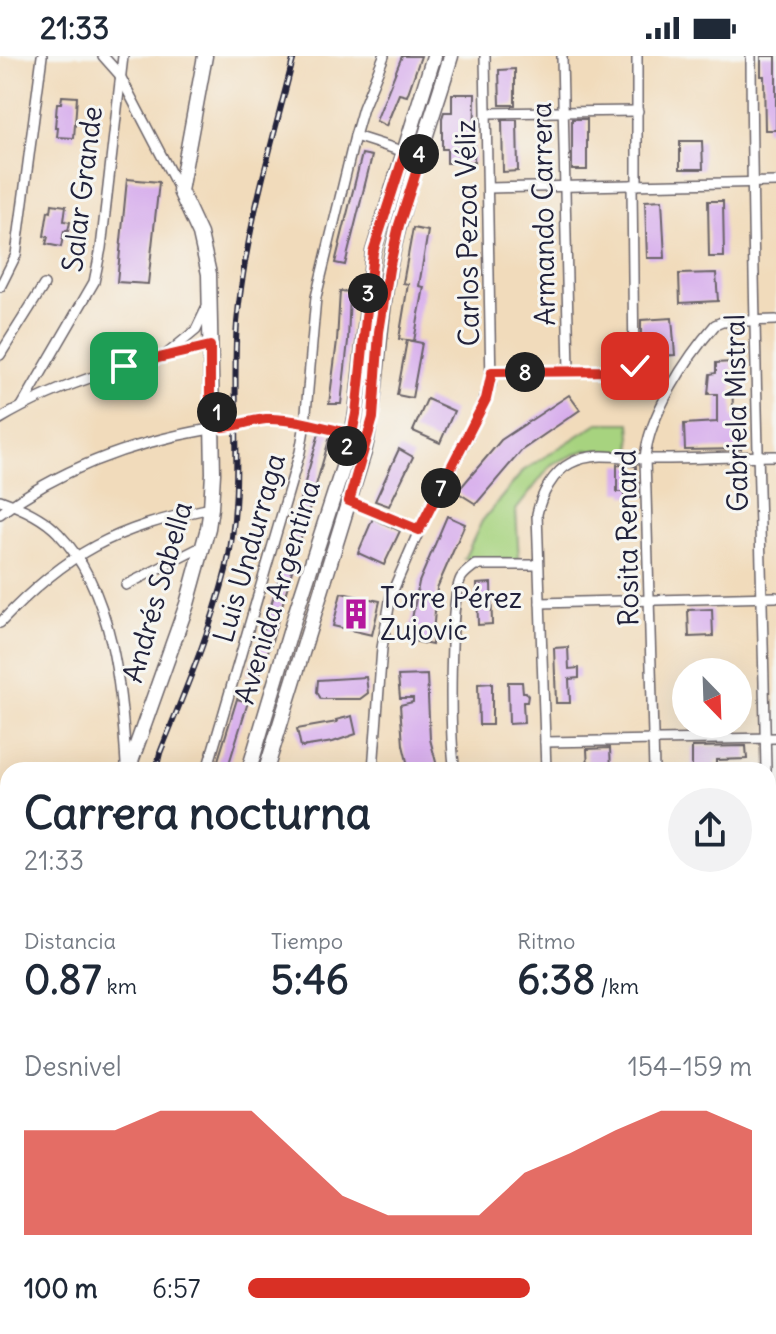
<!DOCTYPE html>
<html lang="es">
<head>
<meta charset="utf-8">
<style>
  :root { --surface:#fff; --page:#f2f2f3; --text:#1f2937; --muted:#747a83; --accent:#d93025 }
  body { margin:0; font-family:Delius,sans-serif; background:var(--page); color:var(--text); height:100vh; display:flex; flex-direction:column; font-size:30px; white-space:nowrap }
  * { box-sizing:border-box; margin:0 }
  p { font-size:26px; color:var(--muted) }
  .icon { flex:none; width:44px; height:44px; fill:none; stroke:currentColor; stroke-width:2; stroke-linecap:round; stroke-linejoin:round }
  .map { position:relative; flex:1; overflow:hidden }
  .side { position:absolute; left:0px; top:706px; width:776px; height:572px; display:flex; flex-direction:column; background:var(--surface); border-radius:24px 24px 0 0; box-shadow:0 8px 32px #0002 }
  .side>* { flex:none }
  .needle { width:52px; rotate:157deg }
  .tools { position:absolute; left:672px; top:602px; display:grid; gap:16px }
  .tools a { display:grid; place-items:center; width:80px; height:80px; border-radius:50%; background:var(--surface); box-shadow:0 8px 32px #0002; font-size:40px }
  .pin { position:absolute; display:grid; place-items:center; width:68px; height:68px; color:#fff; margin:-34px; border-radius:16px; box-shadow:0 4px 12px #0006 }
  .km { position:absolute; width:40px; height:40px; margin:-20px; border-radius:50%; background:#222; color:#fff; font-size:22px; line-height:40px; text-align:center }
  .round { display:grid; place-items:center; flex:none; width:84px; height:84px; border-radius:42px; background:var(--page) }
  .headline { display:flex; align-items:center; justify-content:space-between; height:136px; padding:0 24px }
  h1 { font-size:44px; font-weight:800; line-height:60px }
  .figures { display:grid; grid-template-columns:repeat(3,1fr); gap:12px; height:136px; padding:8px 24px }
  .figures div { display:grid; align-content:center }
  .figures b { font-size:40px; font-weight:800 }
  .figures small { font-size:22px; font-weight:400 }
  .figures p { font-size:22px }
  .chart { height:224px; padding:16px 24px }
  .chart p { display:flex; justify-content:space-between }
  .chart svg { width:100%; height:144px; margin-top:8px; fill:var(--accent); opacity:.7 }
  ul { padding:0 24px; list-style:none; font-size:26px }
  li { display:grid; grid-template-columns:128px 96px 1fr; align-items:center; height:60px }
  li i { height:20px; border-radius:10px; background:var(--accent) }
  .status { display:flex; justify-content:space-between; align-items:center; height:56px; padding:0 40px; background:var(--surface); direction:ltr }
  .status svg { height:22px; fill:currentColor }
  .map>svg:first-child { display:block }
  .green { fill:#a7d37f; stroke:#647a5d; stroke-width:2 }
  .building { fill:#d7adec }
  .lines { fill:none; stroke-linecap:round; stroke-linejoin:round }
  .street-casing { stroke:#6a6368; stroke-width:12 }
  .secondary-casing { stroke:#6a6368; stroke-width:17 }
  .primary-casing { stroke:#6a6368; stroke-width:17 }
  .path { stroke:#6a6368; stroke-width:2; stroke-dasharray:6 6; stroke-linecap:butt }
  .street { stroke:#fff; stroke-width:9 }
  .secondary { stroke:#fff; stroke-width:14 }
  .primary { stroke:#fff; stroke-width:14 }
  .rail-casing { stroke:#22223b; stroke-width:6 }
  .rail { stroke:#f6f6f2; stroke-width:3; stroke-dasharray:9; stroke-linecap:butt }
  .route-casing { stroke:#fff; stroke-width:16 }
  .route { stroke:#d93025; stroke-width:10 }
  .labels { text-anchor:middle; stroke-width:6; stroke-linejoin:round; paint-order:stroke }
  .street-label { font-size:28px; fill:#22223b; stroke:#f6f6f2 }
  .poi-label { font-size:28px; fill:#22223b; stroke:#f6f6f2; text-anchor:start }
</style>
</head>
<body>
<div class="status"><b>21:33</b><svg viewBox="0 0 49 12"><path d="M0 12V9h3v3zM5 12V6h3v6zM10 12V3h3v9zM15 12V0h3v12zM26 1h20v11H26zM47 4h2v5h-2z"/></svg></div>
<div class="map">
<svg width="776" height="1278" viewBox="0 0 776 1278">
  <rect width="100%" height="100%" fill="#f6f6f2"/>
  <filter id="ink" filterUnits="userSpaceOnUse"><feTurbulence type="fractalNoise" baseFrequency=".0125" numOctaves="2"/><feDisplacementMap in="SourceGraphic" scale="16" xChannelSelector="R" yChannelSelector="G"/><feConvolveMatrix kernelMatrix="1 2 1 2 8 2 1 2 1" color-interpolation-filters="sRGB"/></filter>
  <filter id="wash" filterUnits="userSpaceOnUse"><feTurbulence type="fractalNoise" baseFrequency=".006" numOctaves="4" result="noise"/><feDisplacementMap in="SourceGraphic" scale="32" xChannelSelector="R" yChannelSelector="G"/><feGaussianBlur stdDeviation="1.8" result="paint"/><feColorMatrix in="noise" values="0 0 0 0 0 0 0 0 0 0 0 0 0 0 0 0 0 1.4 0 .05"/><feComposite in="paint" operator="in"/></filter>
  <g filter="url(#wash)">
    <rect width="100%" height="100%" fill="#f1dbbb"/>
    <g class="green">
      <polygon points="598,367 630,367 632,396 586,394 552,408 516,454 519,504 464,503 482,465 523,415"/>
      <polygon points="768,1015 776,1015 776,1278 557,1278 557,1270 768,1270"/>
    </g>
    <g id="blocks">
      <g class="building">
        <polygon points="402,0 421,0 407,40 399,38 386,70 376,65"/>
        <polygon points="761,0 776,0 776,74 765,74 764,20 761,20"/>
        <polygon points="515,13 515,49 500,49 499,14"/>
        <polygon points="452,38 475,38 474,107 447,107 447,93 442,93 442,62 444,56 452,56"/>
        <polygon points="62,40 77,41 74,82 57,81 58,72 55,72 57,47 61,47"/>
        <rect x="572" y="63" width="15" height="51"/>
        <polygon points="502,64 517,64 518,115 503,116"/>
        <polygon points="680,85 702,85 703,113 680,113"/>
        <polygon points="362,98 372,100 345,209 335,207"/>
        <polygon points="127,123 159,126 148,228 117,226"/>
        <polygon points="662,144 665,202 647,202 645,145"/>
        <polygon points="708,145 723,145 724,201 709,201"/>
        <polygon points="52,148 66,150 64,165 70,166 68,175 64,175 61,191 46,188 48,181 44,180 48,155 51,156"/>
        <polygon points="413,172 428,175 419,230 424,231 414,285 399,283 408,228 403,227"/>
        <polygon points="716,217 718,245 680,247 679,218"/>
        <polygon points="340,235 350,236 348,285 341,348 329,348 337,285"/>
        <polygon points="672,262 675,299 641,301 641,264"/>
        <polygon points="407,284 422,287 412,342 397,339"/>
        <polygon points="732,306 733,361 741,361 741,393 685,394 684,368 717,366 717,338 708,338 710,318 716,317 716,307"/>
        <polygon points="569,339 580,354 522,394 476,448 457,436 501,384"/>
        <polygon points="427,343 454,355 440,387 413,375"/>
        <polygon points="320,374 331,377 300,485 289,482"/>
        <polygon points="399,393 413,401 389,450 375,445"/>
        <polygon points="617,409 636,410 636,440 624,440 624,436 617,436"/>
        <polygon points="447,460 465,468 437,532 432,589 408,584 419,526"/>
        <polygon points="373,462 400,475 384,509 358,497"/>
        <polygon points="282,512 292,515 271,588 258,621 247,618 261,583"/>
        <polygon points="491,527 492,568 478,569 477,528"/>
        <polygon points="341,537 380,545 372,579 333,570"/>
        <polygon points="712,553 713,580 689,581 688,554"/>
        <polygon points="568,591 569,613 579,612 579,622 569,623 570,647 556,647 554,592"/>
        <polygon points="427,619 430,683 438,714 409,714 403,689 400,649 413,646 413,642 400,642 398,620"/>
        <polygon points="366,621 368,637 360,643 321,643 317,636 318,624"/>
        <polygon points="508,626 522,626 523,636 526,636 528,640 527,646 523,646 524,667 509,668"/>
        <polygon points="492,627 492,669 479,669 478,628"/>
        <polygon points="237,643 248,646 227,714 215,714"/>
        <polygon points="352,660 356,678 333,686 301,691 297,673 337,666 336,664"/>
        <polygon points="746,690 747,703 716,704 716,714 692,714 692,691"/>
        <polygon points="610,692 611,714 588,714 587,693"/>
      </g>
    </g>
  </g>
  <g filter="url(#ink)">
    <use href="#blocks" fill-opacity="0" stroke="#6a6368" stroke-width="2"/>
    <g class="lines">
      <g class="street-casing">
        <g id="street">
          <polyline points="103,0 119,18 180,135"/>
          <polyline points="562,0 569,315"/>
          <polyline points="637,0 637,129"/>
          <path d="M751,0c1,238 10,476 15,714"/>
          <polyline points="487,57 638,55"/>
          <polyline points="355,80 405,96 422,98"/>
          <polyline points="489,132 776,126"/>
          <polyline points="0,231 16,199 42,0"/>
          <polyline points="167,298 196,274 206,253"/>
          <polyline points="0,299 44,229"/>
          <polyline points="492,316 626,315 634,312 632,129"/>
          <polyline points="22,350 94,226 101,192 123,0"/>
          <path d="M0,363c65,-39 137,-57 210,-73"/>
          <path d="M0,444c20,7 44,18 58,33 55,56 64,157 68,231"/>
          <path d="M0,458c62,-47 134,-72 210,-85"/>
          <polyline points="126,529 203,490"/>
          <polyline points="540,547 776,541"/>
          <path d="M0,567c68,-72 115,-95 211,-115"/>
          <polyline points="545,686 776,682"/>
          <polyline points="207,714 300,396 305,368 316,241 355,80 363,52 384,0"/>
          <polyline points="373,714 382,592 391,539 428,454 469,379 491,328 485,0"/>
          <path d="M455,714c-6,-28 -6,-169 6,-192 3,-5 9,-9 14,-13h62"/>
          <path d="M546,714l-9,-256c4,-19 16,-42 34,-51 22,-12 49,-5 74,-4 43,1 87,-3 131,-3"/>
          <path d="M654,714l-9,-311c3,-43 42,-102 70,-134l7,-3 54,-2"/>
          <polyline points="768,776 769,829"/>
          <polyline points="768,872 769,845"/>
          <polyline points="167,1278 167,1270"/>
          <polyline points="254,1278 254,1270"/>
          <polyline points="350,1278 350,1270"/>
          <polyline points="445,1278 445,1270"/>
          <polyline points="542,1278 542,1270"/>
        </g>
      </g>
      <g class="secondary-casing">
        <g id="secondary">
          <polyline points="128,714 187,548 208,472 211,452 213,417 209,218 200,178 180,135 205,0"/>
          <polyline points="768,993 776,993"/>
          <polyline points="768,1006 776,1006"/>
          <polyline points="40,1278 41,1270"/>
        </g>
      </g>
      <g class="primary-casing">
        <g id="primary">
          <polyline points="249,714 297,553 349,393 356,358 373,196 434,0"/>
          <path d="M266,714l98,-318c14,-60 14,-122 25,-183 14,-72 41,-143 62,-213"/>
          <polyline points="95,1278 96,1270"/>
          <polyline points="110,1278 112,1270"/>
        </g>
      </g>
      <g class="path">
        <polyline points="225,371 265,363 294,367"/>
        <polyline points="316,371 341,376"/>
        <polyline points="362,450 411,471"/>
      </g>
      <use href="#street" class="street"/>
      <use href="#secondary" class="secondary"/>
      <use href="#primary" class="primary"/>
      <g class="rail-casing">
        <g id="rail">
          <path d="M156,714l4,-17c24,-60 50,-120 66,-183 19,-82 5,-165 11,-247 8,-91 35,-179 57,-267"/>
          <polyline points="58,1278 60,1270"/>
        </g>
      </g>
      <use href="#rail" class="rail"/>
    </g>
  </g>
  <g class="lines" filter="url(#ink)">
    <g class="route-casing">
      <path id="route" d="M124,310l86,-20v66h11l2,15c15,-1 29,-7 43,-8 27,-1 57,9 82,14l-2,13 3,3 7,-35 17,-162 32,-100 17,2 -23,71 -10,44 -10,63 -6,86 -24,83 70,29 67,-131 6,-27 134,-1 9,-5"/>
    </g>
    <use href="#route" class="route"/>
  </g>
  <defs>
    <g id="building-bare" transform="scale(2.4)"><path d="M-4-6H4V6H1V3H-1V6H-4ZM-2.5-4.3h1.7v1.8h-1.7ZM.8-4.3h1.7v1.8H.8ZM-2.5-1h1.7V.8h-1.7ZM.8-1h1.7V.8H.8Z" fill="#b5179e" stroke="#f6f6f2" stroke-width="2.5" paint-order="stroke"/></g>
  </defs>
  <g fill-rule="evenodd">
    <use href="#building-bare" x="356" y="558"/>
  </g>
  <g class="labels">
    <g class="street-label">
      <text transform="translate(82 133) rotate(-83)" y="10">Salar Grande</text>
      <text transform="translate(543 158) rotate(-91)" y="10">Armando Carrera</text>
      <text transform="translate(467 177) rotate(-91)" y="10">Carlos Pezoa Véliz</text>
      <text transform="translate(736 357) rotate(-91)" y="10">Gabriela Mistral</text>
      <text transform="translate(627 482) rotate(-91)" y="10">Rosita Renard</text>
      <text transform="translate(249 492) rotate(-74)" y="10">Luis Undurraga</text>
      <text transform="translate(157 536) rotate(-74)" y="10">Andrés Sabella</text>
      <text transform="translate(277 536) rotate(-73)" y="10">Avenida Argentina</text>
    </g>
    <g class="poi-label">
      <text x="380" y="552">Torre Pérez<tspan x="380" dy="32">Zujovic</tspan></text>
    </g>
  </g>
</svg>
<div class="tools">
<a><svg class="needle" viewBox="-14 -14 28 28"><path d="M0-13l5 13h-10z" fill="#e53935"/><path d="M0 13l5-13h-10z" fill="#747a83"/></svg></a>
</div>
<div class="pin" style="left:124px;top:310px;background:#1e9e55"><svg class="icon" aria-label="arrive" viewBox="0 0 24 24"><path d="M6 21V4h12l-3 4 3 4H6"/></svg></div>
<div class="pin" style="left:635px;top:310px;background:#d93025"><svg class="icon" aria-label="check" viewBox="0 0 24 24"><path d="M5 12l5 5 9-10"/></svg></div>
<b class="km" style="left:217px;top:356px">1</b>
<b class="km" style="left:347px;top:390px">2</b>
<b class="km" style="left:368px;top:237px">3</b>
<b class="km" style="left:419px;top:98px">4</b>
<b class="km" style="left:441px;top:432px">7</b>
<b class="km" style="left:525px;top:316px">8</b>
<section class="side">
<div class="headline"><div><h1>Carrera nocturna</h1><p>21:33</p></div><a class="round"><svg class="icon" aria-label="share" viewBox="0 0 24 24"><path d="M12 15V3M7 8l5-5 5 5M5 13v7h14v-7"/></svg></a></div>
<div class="figures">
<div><p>Distancia</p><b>0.87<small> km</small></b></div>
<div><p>Tiempo</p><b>5:46</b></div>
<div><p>Ritmo</p><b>6:38<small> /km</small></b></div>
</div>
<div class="chart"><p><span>Desnivel</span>154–159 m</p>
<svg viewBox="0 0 160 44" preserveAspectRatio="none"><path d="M0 44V12L10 12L20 12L30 6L40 6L50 6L60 19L70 32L80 38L90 38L100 38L110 25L120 19L130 12L140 6L150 6L160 12V44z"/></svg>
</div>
<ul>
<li><b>100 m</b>6:57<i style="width:56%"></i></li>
</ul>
</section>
</div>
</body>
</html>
